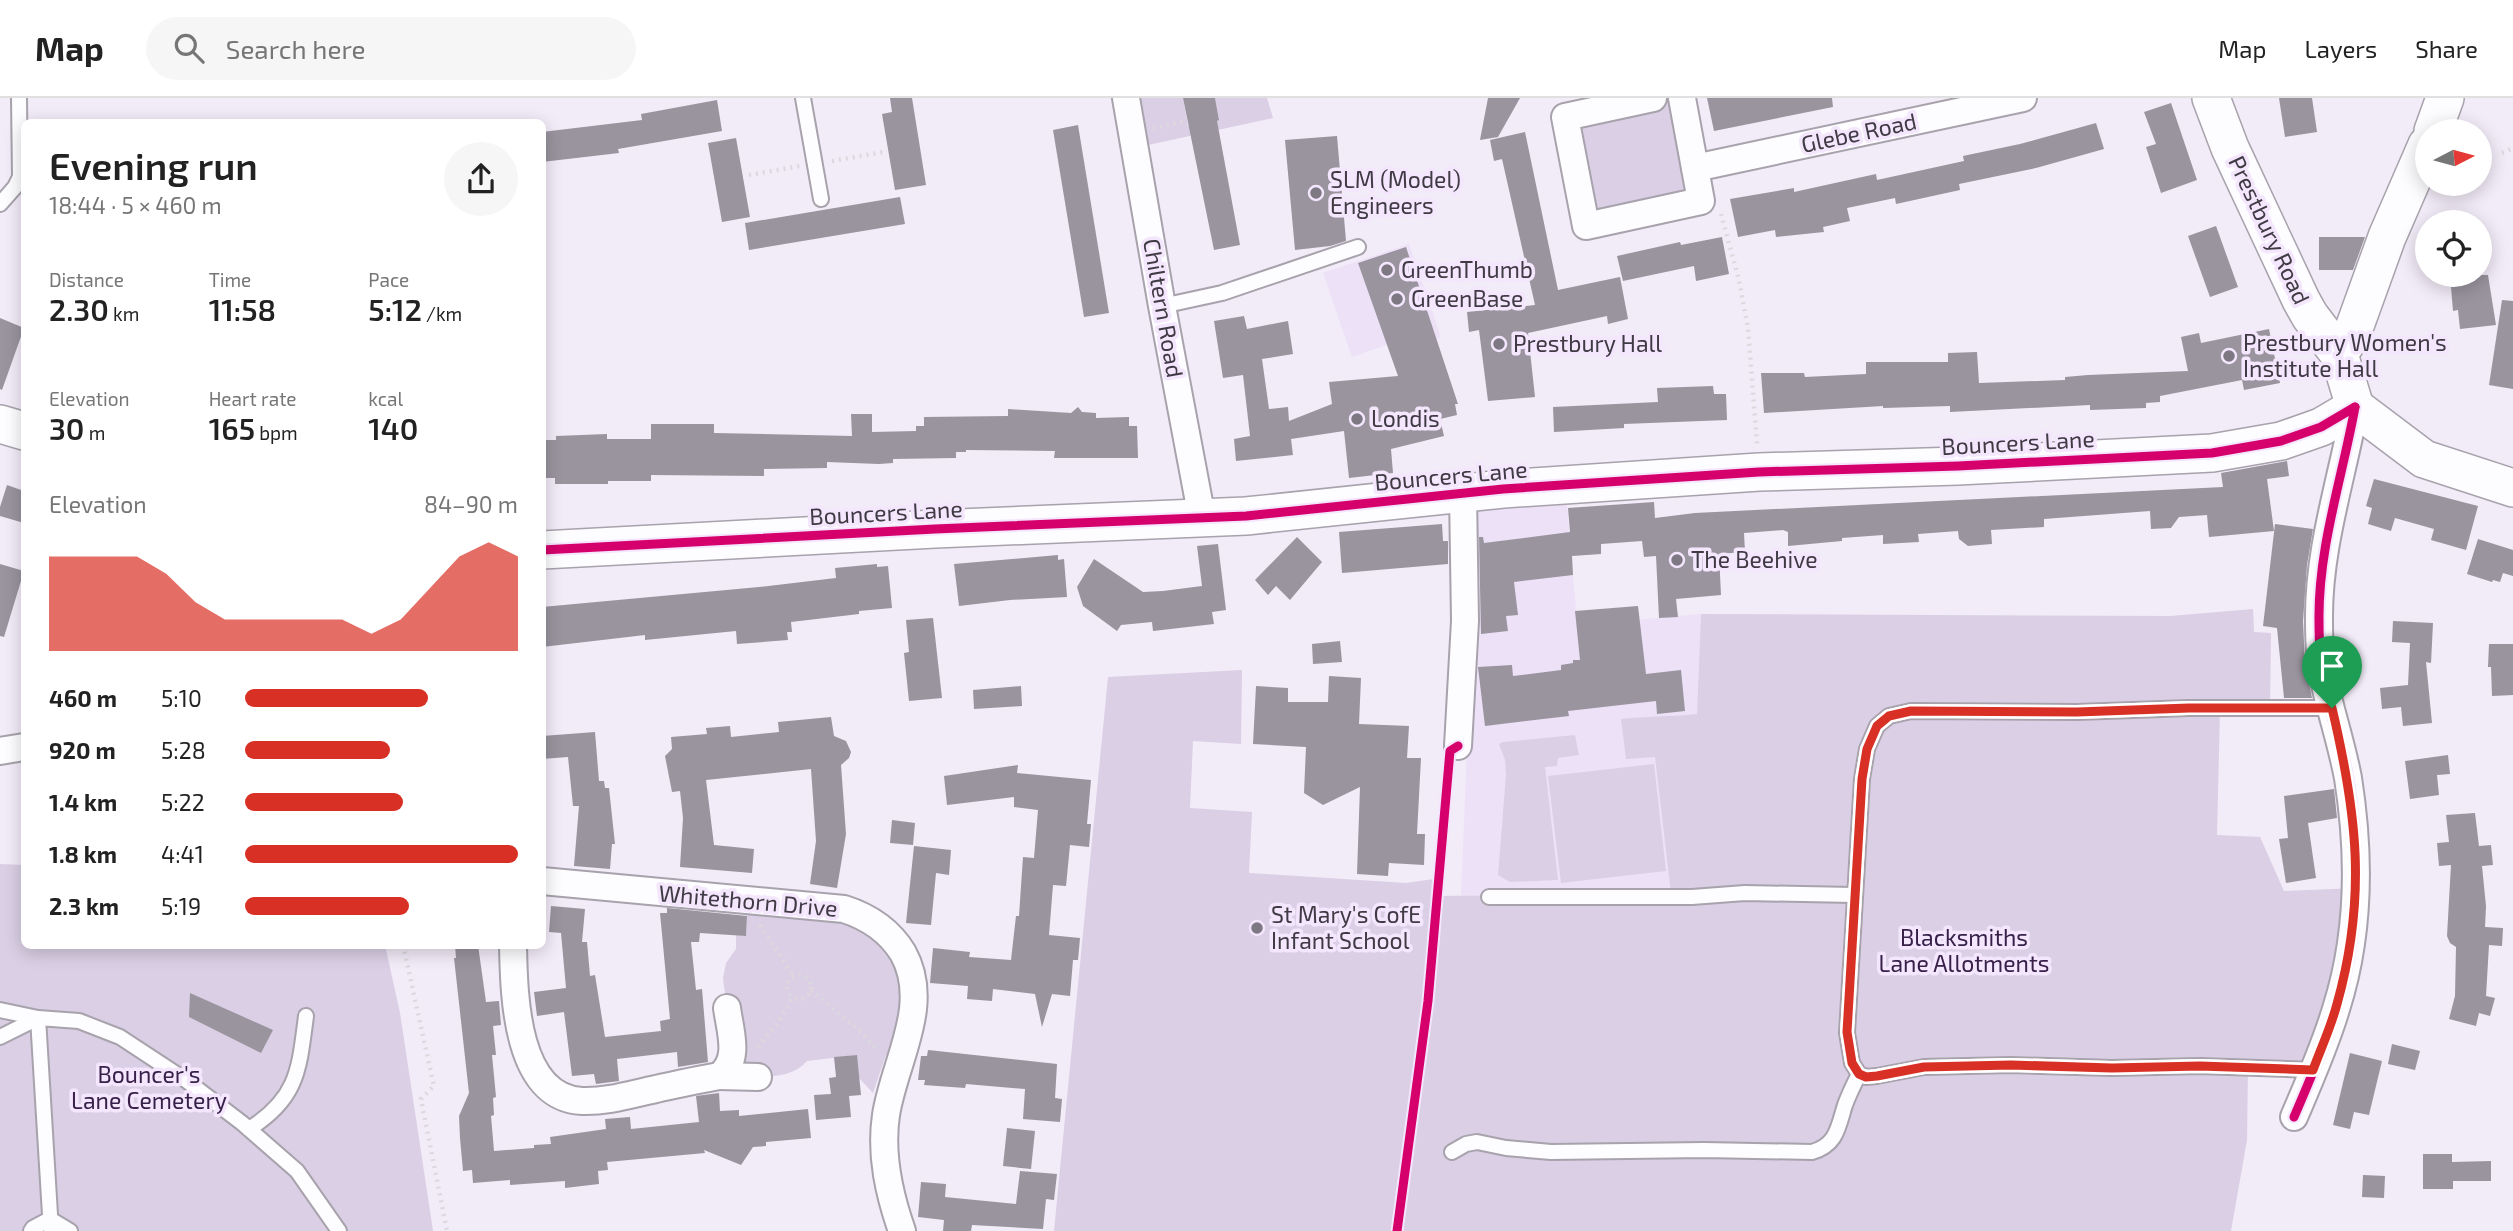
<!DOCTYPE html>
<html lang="en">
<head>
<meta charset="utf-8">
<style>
  :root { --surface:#fff; --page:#f6f6f6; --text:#222; --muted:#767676; --line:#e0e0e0; --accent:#d93025 }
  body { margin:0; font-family:"Exo 2",sans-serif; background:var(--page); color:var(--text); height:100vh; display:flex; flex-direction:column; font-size:26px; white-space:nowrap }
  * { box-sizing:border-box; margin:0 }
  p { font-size:23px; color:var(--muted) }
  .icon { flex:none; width:38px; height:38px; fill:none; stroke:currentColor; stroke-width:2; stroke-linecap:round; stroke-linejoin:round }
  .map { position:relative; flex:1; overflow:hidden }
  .panel { position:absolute; left:21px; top:21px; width:525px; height:830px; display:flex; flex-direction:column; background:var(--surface); border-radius:10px; box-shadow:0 4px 18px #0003 }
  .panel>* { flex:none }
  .needle { width:46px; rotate:84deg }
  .fabs { position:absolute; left:2415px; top:21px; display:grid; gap:14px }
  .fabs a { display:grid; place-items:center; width:77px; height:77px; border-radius:50%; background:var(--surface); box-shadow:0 4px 18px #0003; font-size:35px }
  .pin { position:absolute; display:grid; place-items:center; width:60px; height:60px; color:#fff; margin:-72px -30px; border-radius:50% 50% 50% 0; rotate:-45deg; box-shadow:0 0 7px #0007 }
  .pin .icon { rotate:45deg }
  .round { display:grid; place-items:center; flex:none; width:74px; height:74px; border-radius:37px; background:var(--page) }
  .overview { display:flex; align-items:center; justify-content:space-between; height:119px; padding:0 28px }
  h1 { font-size:38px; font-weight:600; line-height:52px }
  .metrics { display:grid; grid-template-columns:repeat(3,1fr); gap:10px; height:119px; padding:7px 28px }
  .metrics div { display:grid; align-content:center }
  .metrics b { font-size:30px; font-weight:600 }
  .metrics small { font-size:19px; font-weight:400 }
  .metrics p { font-size:19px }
  .chart { height:196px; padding:14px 28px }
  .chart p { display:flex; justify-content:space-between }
  .chart svg { width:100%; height:126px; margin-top:7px; fill:var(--accent); opacity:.7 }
  ul { padding:0 28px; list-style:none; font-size:23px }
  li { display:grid; grid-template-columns:112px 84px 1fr; align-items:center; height:52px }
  li i { height:18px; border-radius:9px; background:var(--accent) }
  header { display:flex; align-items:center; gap:42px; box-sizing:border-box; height:98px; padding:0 35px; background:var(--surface); border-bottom:2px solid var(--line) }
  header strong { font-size:33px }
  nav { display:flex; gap:38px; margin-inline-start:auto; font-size:24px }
  .search { width:490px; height:63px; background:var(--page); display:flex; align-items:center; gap:18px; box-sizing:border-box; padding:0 24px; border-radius:38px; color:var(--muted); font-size:26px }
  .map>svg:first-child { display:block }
  .built { fill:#ede1f7 }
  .green { fill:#dacfe4 }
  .building { fill:#99949e }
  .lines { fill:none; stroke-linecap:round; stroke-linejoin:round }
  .lane-casing { stroke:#a7a2ac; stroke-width:18 }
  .street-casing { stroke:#a7a2ac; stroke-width:30 }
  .secondary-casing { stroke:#a7a2ac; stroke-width:40 }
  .path { stroke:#dcd9de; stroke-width:4.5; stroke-dasharray:2 5; stroke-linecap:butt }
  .lane { stroke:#fdfcfe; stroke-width:14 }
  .street { stroke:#fdfcfe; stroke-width:26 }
  .secondary { stroke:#fdfcfe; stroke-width:37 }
  .cycleway-casing { stroke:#f3e6fd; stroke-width:13 }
  .cycleway { stroke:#d6006c; stroke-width:9 }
  .route-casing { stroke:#fff; stroke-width:14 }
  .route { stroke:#d93025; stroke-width:9 }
  .poi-dot { fill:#7e7882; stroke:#f3e6fd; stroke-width:2.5 }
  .labels { text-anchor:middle; stroke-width:7; stroke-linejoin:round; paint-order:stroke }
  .street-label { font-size:23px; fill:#3f3a43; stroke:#f3e6fd }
  .poi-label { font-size:23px; fill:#3f3a43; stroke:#f3e6fd; text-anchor:start }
  .park-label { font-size:23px; fill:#382049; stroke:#f3e6fd }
</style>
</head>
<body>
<header>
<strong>Map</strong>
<div class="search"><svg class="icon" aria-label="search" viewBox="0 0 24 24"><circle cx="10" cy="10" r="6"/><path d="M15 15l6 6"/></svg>Search here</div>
<nav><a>Map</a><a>Layers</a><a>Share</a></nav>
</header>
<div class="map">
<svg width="2513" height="1133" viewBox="0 0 2513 1133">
  <rect width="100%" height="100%" fill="#f2ebf8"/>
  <g class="built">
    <polygon points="1409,146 1441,239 1399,253 1395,244 1352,259 1323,175"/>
    <polygon points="1566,396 1576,513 1579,527 1701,516 1691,795 1461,797 1472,527 1472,415 1487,410"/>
  </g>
  <g class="green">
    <polygon points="1126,0 1183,0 1188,28 1219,22 1215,0 1267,0 1273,20 1134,50"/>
    <polygon points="1652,0 1682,0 1701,103 1586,128 1565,19"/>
    <path d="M2253,511l1,23 17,1 -1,76h-50l-3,126 43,2 24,54 72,-3 -43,182 -65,-2 -1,72 -16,91h-834l31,-230 10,-105 233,-3 -16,-136 -29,2 -5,-40c26,-3 50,-2 76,-5l4,-100 469,2z"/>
    <polygon points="1242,572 1241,646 1193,643 1190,710 1252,714 1249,775 1406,785 1434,781 1426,879 1393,1133 1054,1133 1108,579"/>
    <polygon points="1575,637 1579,657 1558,660 1557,668 1545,669 1558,782 1510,784 1498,777 1506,677 1505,662 1499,646 1503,644"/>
    <polygon points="1654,666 1666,773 1561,785 1548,678"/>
    <polygon points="0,766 24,767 24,847 385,847 400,915 433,1133 0,1133"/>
    <path d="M844,811l62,51 -6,100 -14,-5 -13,38 -14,-15 -3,-23 -49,6c-19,22 -55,15 -81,10l6,-23 -9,-70 3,-15 10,-14v-14l10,1 1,-23z"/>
  </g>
  <g class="building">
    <polygon points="890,0 912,0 926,87 895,92 882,16 892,14"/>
    <polygon points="1183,0 1215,0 1219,22 1217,23 1240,147 1214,152"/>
    <polygon points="1488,0 1520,0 1498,39 1480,42"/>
    <polygon points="1707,0 1832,0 1833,9 1714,33"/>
    <polygon points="2279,0 2312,0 2317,34 2285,39"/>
    <polygon points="717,2 722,33 618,51 619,55 542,64 542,34 642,22 641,16"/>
    <polygon points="2171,5 2197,82 2161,95 2146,49 2156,46 2144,14"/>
    <polygon points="2096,25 2104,51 2036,70 1959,86 1960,92 1896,106 1895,100 1847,110 1850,123 1823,129 1824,134 1776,139 1775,132 1738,139 1730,101 1794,90 1794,94 1876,76 1877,82 1964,63 1963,58 2020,46"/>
    <polygon points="1078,27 1109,215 1084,219 1053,32"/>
    <polygon points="1525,34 1558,192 1620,179 1628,221 1608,226 1607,218 1528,235 1535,299 1488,303 1479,232 1469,234 1467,214 1535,207 1502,61 1494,63 1490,42"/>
    <polygon points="1337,38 1346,143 1330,148 1295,152 1285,42"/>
    <polygon points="736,40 750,119 722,124 708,45"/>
    <polygon points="900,99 905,126 749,152 745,125"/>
    <polygon points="2216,128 2238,189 2210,199 2188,138"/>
    <polygon points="1722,139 1729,176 1696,183 1694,168 1623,183 1617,158 1680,144 1681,147"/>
    <polygon points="2319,139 2365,139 2353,172 2319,172"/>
    <polygon points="1406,149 1458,306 1455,306 1457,317 1440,321 1444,338 1391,351 1393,375 1349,380 1344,333 1291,341 1293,357 1236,363 1234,341 1250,338 1243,277 1223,280 1214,223 1244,218 1247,231 1288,223 1293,256 1262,261 1269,311 1288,309 1289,323 1332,306 1329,284 1398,278 1358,165"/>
    <polygon points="2454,177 2488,177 2496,227 2460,231 2458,212 2453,213 2451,189 2455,189"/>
    <polygon points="2502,202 2513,203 2513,291 2489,287"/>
    <polygon points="0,220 24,230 2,292 0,291"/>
    <polygon points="2269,231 2280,285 2244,292 2242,282 2160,298 2160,304 2146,305 2146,310 2090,312 2090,307 1950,314 1950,308 1883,310 1883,308 1764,315 1761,275 1804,275 1805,279 1866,276 1866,264 1948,264 1948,255 1977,254 1979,285 2065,282 2065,279 2088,277 2188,273 2181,239 2199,235 2201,245"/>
    <polygon points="1713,288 1714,296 1726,296 1727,322 1624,326 1624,330 1554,334 1553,309 1658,304 1657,290"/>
    <polygon points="1078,309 1082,314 1096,315 1096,320 1129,319 1129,328 1137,328 1138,360 1054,360 1055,353 966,352 966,354 956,354 956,360 893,361 893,365 879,366 827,364 827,370 764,371 764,378 651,377 651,383 608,383 608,386 555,386 555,380 542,380 542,342 556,342 556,338 607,336 607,341 651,341 651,326 714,326 714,335 852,338 851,316 872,316 872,334 916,333 916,328 924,328 924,319 1008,318 1008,311 1071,315"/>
    <polygon points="2287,363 2289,378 2267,381 2274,433 2209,439 2207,417 2179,419 2171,430 2151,431 2150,413 2044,421 2044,429 1991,432 1992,446 1968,448 1959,441 1958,433 1918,436 1919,444 1883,446 1883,437 1842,440 1842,443 1788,448 1788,434 1783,432 1744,435 1745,454 1719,456 1721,497 1676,501 1678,519 1659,520 1656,458 1644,459 1642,443 1601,446 1601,456 1572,458 1573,477 1514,484 1518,517 1506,518 1508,533 1481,536 1479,439 1483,439 1484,445 1570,434 1568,410 1654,404 1655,420 1695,415 2223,389 2221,375"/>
    <polygon points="2374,381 2478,408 2466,452 2431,442 2434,431 2395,420 2391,433 2368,426 2372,410 2366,408"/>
    <polygon points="7,387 24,393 24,425 0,418 0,409"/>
    <polygon points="1442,426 1443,443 1448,443 1448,466 1342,475 1339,434"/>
    <polygon points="2275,426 2313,431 2307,467 2303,523 2305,565 2312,600 2284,600 2277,530 2263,528"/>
    <polygon points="1297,439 1322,464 1290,502 1276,488 1268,497 1255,482"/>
    <polygon points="2478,441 2513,452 2513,478 2503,475 2500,484 2493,482 2492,484 2467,476"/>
    <polygon points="1218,446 1226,512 1212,514 1214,526 1153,533 1152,524 1121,527 1117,533 1083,508 1077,489 1094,461 1143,494 1163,493 1202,488 1197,448"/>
    <polygon points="1058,457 1058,462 1064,461 1067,499 1010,502 959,508 954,466"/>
    <polygon points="0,466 24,473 4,539 0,538"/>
    <polygon points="877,466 877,469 888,468 892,510 859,513 859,516 791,524 792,534 787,534 788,542 737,546 736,533 645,542 645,537 542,549 542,509 759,489 836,480 835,470"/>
    <polygon points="1638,508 1646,576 1681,572 1685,613 1657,616 1656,603 1568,613 1569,618 1485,628 1478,569 1512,567 1513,578 1561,572 1561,567 1573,565 1573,562 1580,562 1575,513"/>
    <polygon points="933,520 942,600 909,603 904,555 909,554 906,522"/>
    <polygon points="2393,523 2433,525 2431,565 2426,564 2432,625 2403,628 2401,609 2382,611 2380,590 2408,587 2410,545 2392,544"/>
    <polygon points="1340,543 1342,564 1313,566 1312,546"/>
    <polygon points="2489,546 2513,546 2513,597 2492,598 2491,569 2488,569"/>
    <polygon points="1329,578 1361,580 1359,626 1409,628 1407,660 1421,660 1417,736 1425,736 1424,767 1389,765 1388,778 1357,776 1360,689 1323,707 1304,695 1306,649 1253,646 1256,588 1288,590 1288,604 1328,604"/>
    <polygon points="1021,588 1022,608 974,611 973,592"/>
    <polygon points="831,619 834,638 846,643 851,654 849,660 841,667 846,736 837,790 810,786 816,743 811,671 706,682 714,747 754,751 752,775 680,769 683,720 680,693 672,694 665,658 672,651 671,639 707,636 706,630 730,628 731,639 779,634 778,624"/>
    <polygon points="595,634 599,683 604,683 605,690 609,690 615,746 612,746 610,771 574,768 579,708 573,708 568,659 542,661 542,638"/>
    <polygon points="2448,657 2450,676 2437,677 2439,697 2410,701 2405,663"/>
    <polygon points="1018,667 1017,675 1091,682 1087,726 1091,726 1089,749 1070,747 1066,788 1053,787 1049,837 1080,840 1078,862 1073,862 1070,898 1052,896 1042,929 1035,896 993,891 992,903 967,901 968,888 930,885 933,850 970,854 969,859 1011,862 1016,818 1019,818 1023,759 1034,760 1038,712 1014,709 1014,699 947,707 944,678"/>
    <polygon points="2334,691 2337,720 2308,725 2316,780 2286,785 2279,741 2288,740 2284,698"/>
    <polygon points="2475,715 2479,748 2491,747 2493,767 2482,768 2486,808 2485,829 2503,830 2502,848 2489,847 2486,898 2495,900 2490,918 2479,915 2476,928 2449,921 2455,898 2456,849 2450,845 2447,838 2451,767 2439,768 2437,745 2449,744 2446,717"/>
    <polygon points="892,722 915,725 913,747 890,745"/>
    <polygon points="914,748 951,752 949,777 936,775 931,827 906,825"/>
    <polygon points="551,808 585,811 582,844 587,844 590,878 595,877 605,939 661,933 660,923 670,921 660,815 667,815 667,810 747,818 746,838 700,835 699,844 691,844 696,892 702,891 708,964 678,969 677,954 617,961 619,983 596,986 594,976 572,978 564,914 537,918 534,894 566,890 561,835 549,834"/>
    <polygon points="455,847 478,847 486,904 499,903 501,927 493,928 496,957 492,957 496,999 493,1000 494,1017 491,1018 494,1053 534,1050 534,1047 551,1046 550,1039 606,1031 605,1021 630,1019 631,1031 699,1024 696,998 719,995 720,1013 739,1012 739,1018 808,1011 811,1040 766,1044 766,1048 753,1049 741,1067 704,1052 705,1055 607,1064 608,1072 598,1073 599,1086 565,1090 565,1083 510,1087 510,1082 473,1085 472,1072 463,1073 460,1040 459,1018 469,995 454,860 456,860"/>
    <polygon points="190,895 273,932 261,955 189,919"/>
    <polygon points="2392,946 2420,953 2415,972 2388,966"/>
    <polygon points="928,952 1057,966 1055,1000 1062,1001 1060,1024 1023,1021 1025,991 966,986 965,990 924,987 925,982 918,982 921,958 927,958"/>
    <polygon points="2350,955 2382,963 2369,1017 2354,1014 2350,1031 2333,1027"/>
    <polygon points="857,957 861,997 849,998 851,1019 816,1022 814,997 831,996 829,980 836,979 834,959"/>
    <polygon points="1007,1030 1035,1033 1031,1071 1003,1068"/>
    <polygon points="2423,1056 2452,1056 2452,1064 2491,1063 2491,1083 2453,1083 2453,1091 2423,1091"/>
    <polygon points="1020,1073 1057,1076 1054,1102 1046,1101 1043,1131 972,1127 971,1133 943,1133 944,1122 918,1119 921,1084 946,1086 945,1099 1016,1106"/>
    <polygon points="2363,1077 2385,1078 2384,1100 2362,1099"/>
  </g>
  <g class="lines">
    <g class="lane-casing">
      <g id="lane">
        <polyline points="803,0 821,101"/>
        <polyline points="0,106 15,89 20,79 19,0"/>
        <polyline points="1162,208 1222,195 1358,149"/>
        <polyline points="1489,799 1692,799 1745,795 1853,797"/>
        <polyline points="0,912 38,920 51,1133"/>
        <polyline points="0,939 38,920 79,923 120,939 187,983 242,1025 297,1073 339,1133"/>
        <polyline points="2313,972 2200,968 2112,970 2011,967 1924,969 1877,978 1866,979 1859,976 1852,965 1847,935 1862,681 1867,651 1877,628 1889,618 1911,613 2077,614 2189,610 2332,610"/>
        <path d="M249,1031c49,-31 50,-59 57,-113"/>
        <path d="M1452,1054l14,-8 11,-2 29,6 45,4 153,-2 108,2c25,-7 26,-25 33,-47 4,-11 9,-21 14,-31"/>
        <polyline points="31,1133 33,1130 50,1121 70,1133"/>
      </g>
    </g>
    <g class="street-casing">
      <g id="street">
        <polyline points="1126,0 1162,208 1202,420"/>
        <polyline points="1653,0 1565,19 1586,128 1701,103 1682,0"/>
        <polyline points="1695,70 2023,0"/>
        <polyline points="1458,648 1465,523 1463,395"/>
        <polyline points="0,653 24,649"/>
        <path d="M542,783l302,28c25,8 45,21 59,44 29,52 -9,109 -17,162 -6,40 3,79 16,116"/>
        <path d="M513,847c1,48 2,153 69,156 25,1 50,-7 74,-12 21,-5 42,-9 63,-13 22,-16 11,-45 8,-68"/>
        <polyline points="719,978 758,979"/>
        <path d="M2294,1019c15,-35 31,-71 42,-108 24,-75 24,-155 12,-231 -6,-32 -16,-62 -23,-93 -5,-20 -6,-43 -6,-64 -1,-73 23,-142 36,-214"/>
      </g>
    </g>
    <g class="secondary-casing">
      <g id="secondary">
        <polyline points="2211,0 2230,50 2301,202 2310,218 2339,256 2355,309"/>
        <polyline points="2433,33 2445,0"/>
        <polyline points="2339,256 2352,236 2387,139 2427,47"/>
        <polyline points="2355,309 2424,361 2513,390"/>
        <polyline points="0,326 24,333"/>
        <polyline points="542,452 935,431 1246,418 1503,391 1759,374 1958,368 2212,355 2281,343 2321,329 2355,309"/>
      </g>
    </g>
    <g class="path">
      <polyline points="1153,30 1187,23"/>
      <polyline points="2502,55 2513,50"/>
      <polyline points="832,63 884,54"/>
      <polyline points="749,77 800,68"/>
      <polyline points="1721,116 1738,178 1748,230 1757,346"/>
      <polyline points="760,827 794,878"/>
      <polyline points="403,847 434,988 421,1001 447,1133"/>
      <circle cx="799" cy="889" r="12"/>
      <polyline points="811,892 863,936 878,953"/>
      <polyline points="758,949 780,922 793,899"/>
    </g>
    <use href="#lane" class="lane"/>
    <use href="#street" class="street"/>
    <use href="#secondary" class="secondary"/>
    <g class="cycleway-casing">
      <g id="cycleway">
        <polyline points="542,452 935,431 1246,418 1503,391 1759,374 1958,368 2212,355 2281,343 2321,329 2355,309"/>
        <path d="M2294,1019c15,-35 31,-71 42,-108 24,-75 24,-155 12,-231 -6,-32 -16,-62 -23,-93 -5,-20 -6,-43 -6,-64 -1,-73 23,-142 36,-214"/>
        <polyline points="1397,1133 1428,903 1450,653 1458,648"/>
      </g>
    </g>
    <use href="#cycleway" class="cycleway"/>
  </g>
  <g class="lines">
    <g class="route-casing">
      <path id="route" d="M2189,610h143c25,106 35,189 5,296 -6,23 -16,44 -24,66l-113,-4 -88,2 -101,-3 -87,2 -47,9 -11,1 -7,-3 -7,-11 -5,-31 15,-253 5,-30 10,-23 12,-10 22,-5 166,1z"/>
    </g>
    <use href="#route" class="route"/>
  </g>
  <g class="poi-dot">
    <circle cx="1316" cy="95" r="7"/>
    <circle cx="1387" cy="172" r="7"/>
    <circle cx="1397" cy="201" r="7"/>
    <circle cx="1499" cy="246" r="7"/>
    <circle cx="2229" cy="258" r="7"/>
    <circle cx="1357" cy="321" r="7"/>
    <circle cx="1677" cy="462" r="7"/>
    <circle cx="1257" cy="830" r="7"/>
  </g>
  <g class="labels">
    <g class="street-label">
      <text transform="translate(1859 35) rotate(-12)" y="8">Glebe Road</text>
      <text transform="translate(2269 132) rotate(65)" y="8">Prestbury Road</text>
      <text transform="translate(1163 210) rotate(80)" y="8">Chiltern Road</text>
      <text transform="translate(2018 345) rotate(-3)" y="8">Bouncers Lane</text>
      <text transform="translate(1451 378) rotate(-5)" y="8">Bouncers Lane</text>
      <text transform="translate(886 415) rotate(-3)" y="8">Bouncers Lane</text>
      <text transform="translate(748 803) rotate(5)" y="8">Whitethorn Drive</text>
    </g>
    <g class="poi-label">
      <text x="1330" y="90">SLM (Model)<tspan x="1330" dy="26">Engineers</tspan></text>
      <text x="1401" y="180">GreenThumb</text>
      <text x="1411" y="209">GreenBase</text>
      <text x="2243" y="253">Prestbury Women's<tspan x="2243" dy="26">Institute Hall</tspan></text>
      <text x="1513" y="254">Prestbury Hall</text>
      <text x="1371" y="329">Londis</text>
      <text x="1691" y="470">The Beehive</text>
      <text x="1271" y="825">St Mary's CofE<tspan x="1271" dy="26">Infant School</tspan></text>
    </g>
    <g class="park-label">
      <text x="1964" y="848">Blacksmiths<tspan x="1964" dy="26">Lane Allotments</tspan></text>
      <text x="149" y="985">Bouncer's<tspan x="149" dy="26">Lane Cemetery</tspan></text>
    </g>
  </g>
</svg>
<div class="fabs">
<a><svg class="needle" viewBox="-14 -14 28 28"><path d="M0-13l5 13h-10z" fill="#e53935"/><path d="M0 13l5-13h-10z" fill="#767676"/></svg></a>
<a><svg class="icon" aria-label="locate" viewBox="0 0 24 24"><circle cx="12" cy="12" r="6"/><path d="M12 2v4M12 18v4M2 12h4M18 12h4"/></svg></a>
</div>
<div class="pin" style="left:2332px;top:610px;background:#1e9e55"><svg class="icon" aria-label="arrive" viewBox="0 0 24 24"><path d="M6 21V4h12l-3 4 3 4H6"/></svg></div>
<section class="panel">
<div class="overview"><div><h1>Evening run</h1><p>18:44 · 5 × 460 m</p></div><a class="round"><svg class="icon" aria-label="share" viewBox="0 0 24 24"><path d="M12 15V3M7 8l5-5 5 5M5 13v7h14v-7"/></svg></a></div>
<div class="metrics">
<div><p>Distance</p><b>2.30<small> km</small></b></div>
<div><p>Time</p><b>11:58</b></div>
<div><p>Pace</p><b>5:12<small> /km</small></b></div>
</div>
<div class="metrics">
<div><p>Elevation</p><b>30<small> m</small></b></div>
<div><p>Heart rate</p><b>165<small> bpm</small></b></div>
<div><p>kcal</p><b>140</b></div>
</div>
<div class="chart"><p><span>Elevation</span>84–90 m</p>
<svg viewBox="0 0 160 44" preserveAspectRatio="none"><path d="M0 44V11L10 11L20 11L30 11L40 17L50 27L60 33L70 33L80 33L90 33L100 33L110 38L120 33L130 22L140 11L150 6L160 11V44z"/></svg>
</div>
<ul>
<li><b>460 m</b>5:10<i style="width:67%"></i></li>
<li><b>920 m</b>5:28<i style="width:53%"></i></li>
<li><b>1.4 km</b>5:22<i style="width:58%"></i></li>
<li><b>1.8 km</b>4:41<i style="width:100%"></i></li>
<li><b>2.3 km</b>5:19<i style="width:60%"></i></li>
</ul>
</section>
</div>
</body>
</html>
